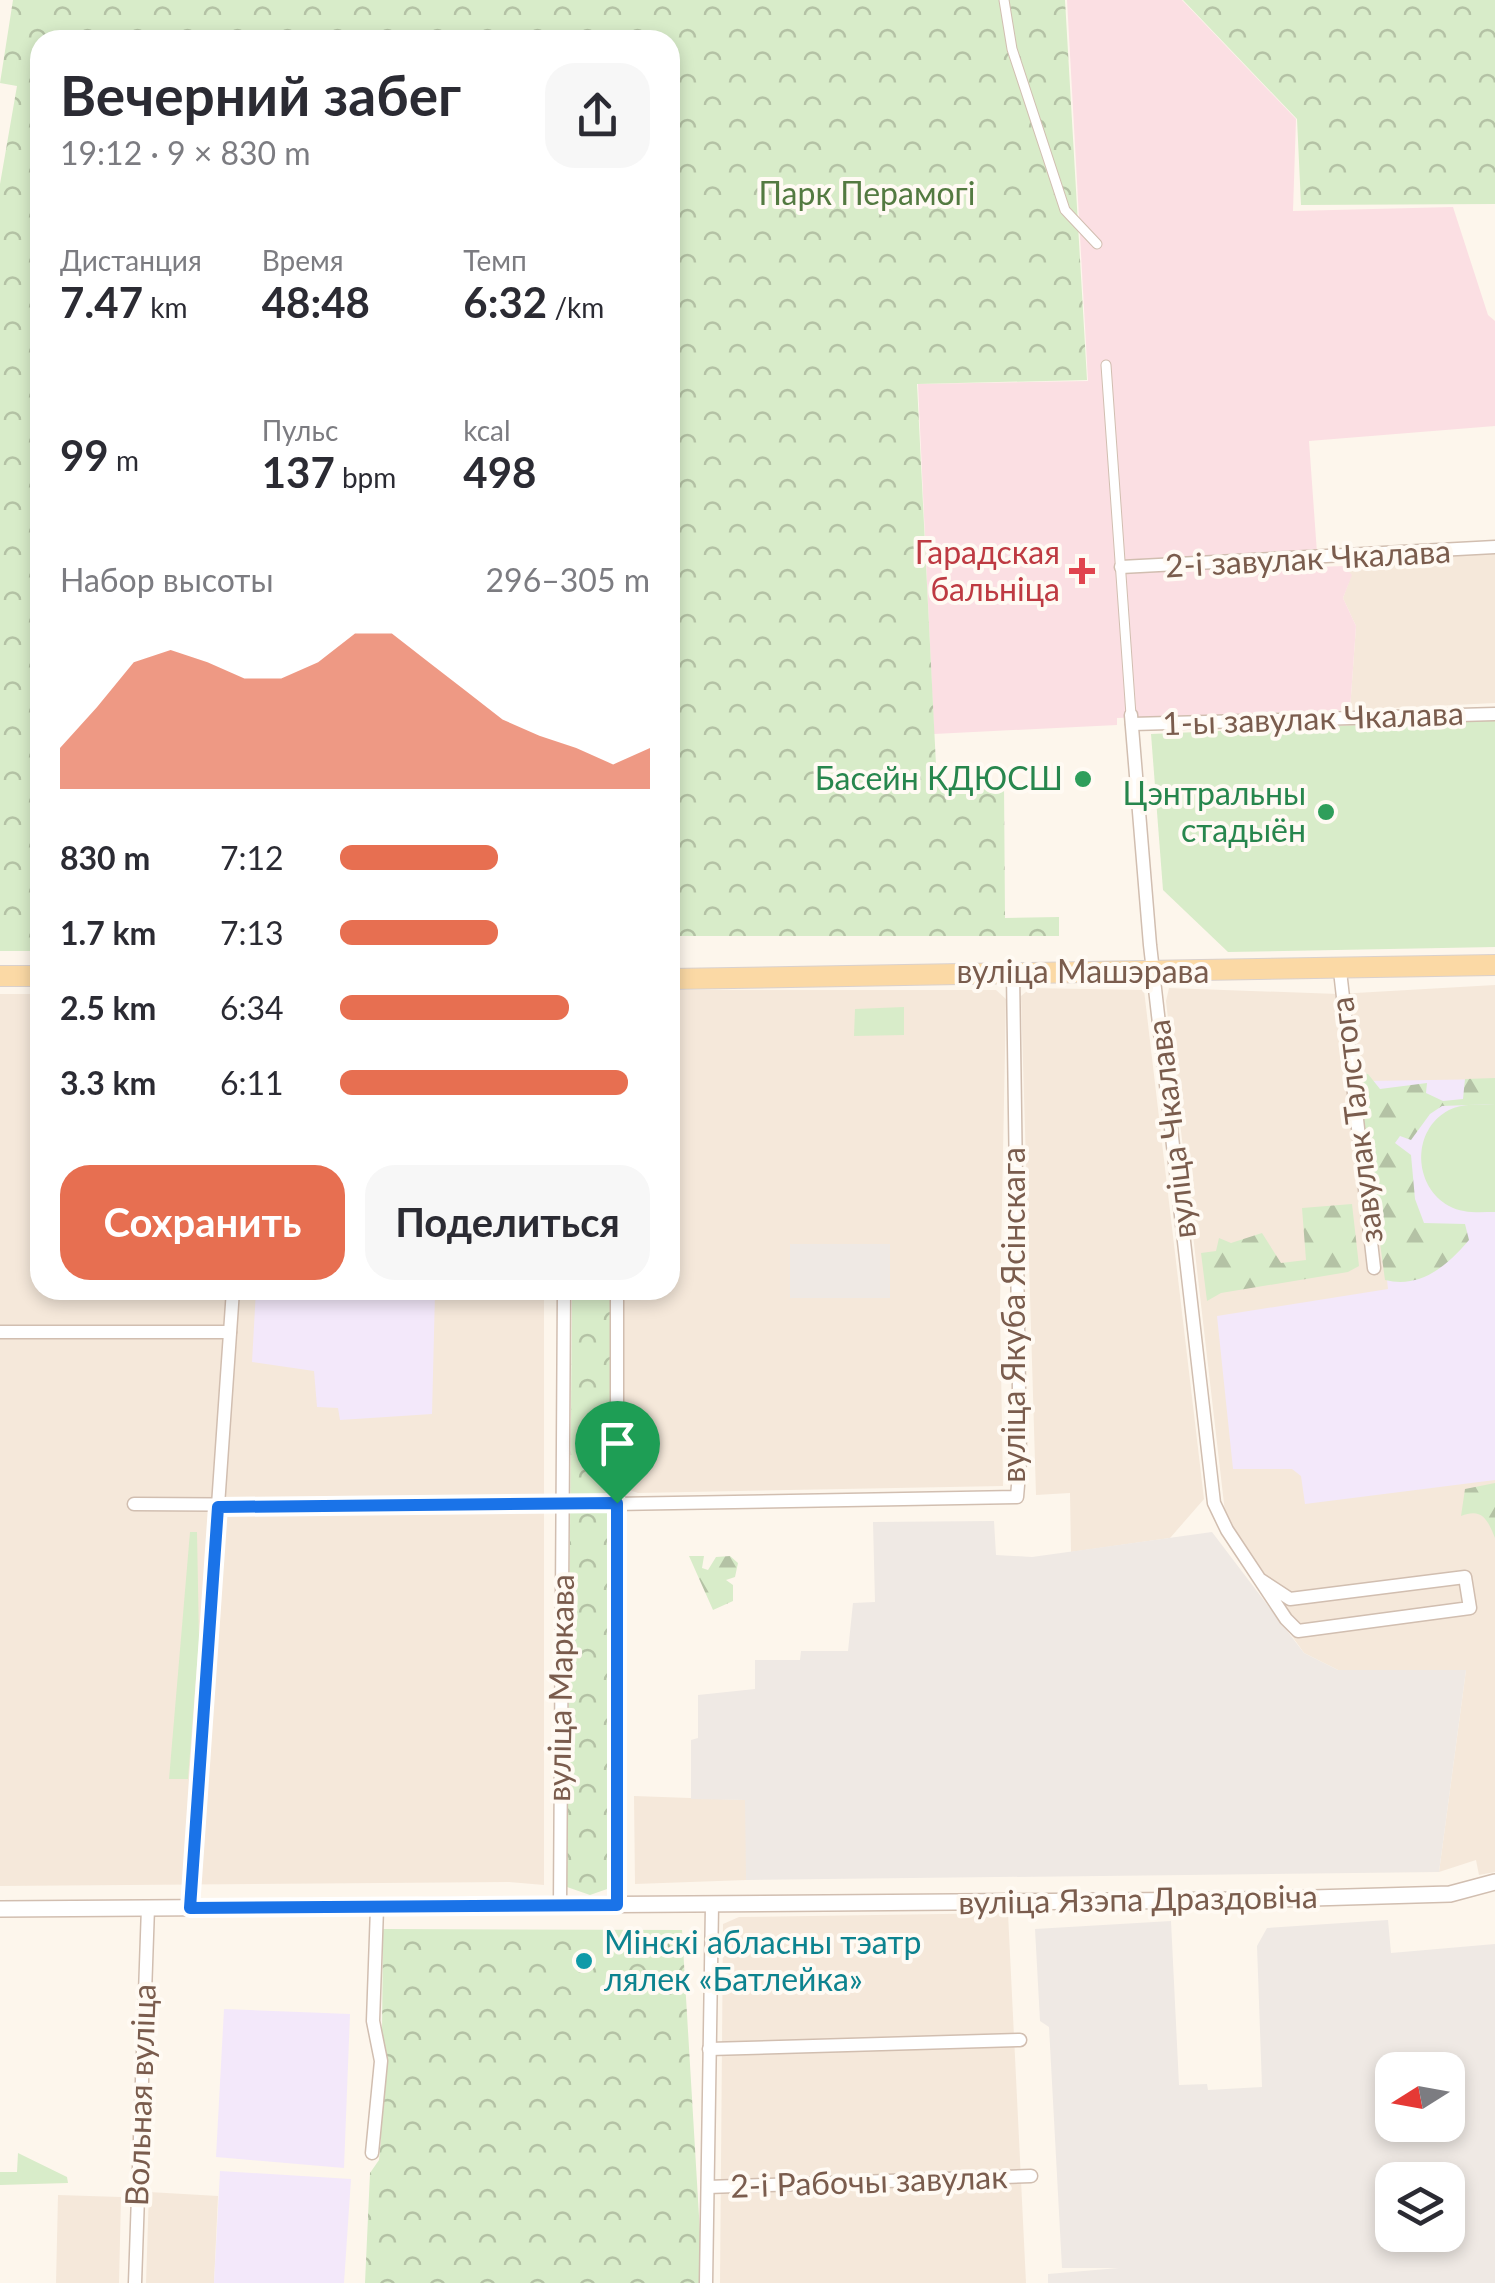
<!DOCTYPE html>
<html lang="ru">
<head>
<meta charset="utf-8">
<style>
  :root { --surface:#fff; --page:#f7f7f7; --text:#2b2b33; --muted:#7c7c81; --accent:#e76f51 }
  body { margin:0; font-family:Lato,sans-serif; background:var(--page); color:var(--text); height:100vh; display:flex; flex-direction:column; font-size:38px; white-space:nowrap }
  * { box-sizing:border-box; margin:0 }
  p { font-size:32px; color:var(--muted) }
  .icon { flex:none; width:55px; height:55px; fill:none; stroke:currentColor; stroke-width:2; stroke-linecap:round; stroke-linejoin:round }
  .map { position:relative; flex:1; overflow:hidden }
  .drawer { position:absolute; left:30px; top:30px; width:650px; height:1270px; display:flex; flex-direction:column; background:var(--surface); border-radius:30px; box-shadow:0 5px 15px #0003 }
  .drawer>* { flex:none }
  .needle { width:65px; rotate:259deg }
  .tools { position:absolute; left:1375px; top:2052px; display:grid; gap:20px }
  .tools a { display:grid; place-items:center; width:90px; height:90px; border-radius:20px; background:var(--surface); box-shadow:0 5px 15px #0003; font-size:50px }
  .pin { position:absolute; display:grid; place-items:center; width:85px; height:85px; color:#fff; margin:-102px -42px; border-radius:50% 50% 50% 0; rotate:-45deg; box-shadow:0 0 10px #0007 }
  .pin .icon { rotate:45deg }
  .round { display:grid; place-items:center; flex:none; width:105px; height:105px; border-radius:30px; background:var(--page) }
  .overview { display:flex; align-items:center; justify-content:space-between; height:170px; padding:0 30px }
  h1 { font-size:55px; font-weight:700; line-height:75px }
  .metrics { display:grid; grid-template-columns:repeat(3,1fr); gap:15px; height:170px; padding:10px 30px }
  .metrics div { display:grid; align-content:center }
  .metrics b { font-size:42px; font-weight:700 }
  .metrics small { font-size:28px; font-weight:400 }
  .metrics p { font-size:28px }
  .chart { height:280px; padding:20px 30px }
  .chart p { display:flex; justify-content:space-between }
  .chart svg { width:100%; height:180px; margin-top:10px; fill:var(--accent); opacity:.7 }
  .cta { display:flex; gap:20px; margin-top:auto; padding:20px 30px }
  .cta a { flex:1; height:115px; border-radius:30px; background:var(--accent); color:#fff; font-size:40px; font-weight:700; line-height:115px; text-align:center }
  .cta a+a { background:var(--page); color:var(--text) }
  ul { padding:0 30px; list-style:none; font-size:32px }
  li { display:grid; grid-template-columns:160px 120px 1fr; align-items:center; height:75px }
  li i { height:25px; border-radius:12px; background:var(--accent) }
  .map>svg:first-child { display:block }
  .residential { fill:#f5e8da }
  .industrial { fill:#efe9e4; fill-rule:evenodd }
  .education { fill:#f3e8fa }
  .medical { fill:#fbdfe3 }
  .green { fill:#d8ecc9 }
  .forest { fill:url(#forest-firs) }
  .park { fill:url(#park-crowns) }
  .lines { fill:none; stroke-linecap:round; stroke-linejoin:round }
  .pedestrian-casing { stroke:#d1beb0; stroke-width:11 }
  .minor-casing { stroke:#d1beb0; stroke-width:15 }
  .tertiary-casing { stroke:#d1beb0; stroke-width:18 }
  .primary-casing { stroke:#dad1cd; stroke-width:22 }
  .pedestrian { stroke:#fff; stroke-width:9 }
  .minor { stroke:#fff; stroke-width:12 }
  .tertiary { stroke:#fff; stroke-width:15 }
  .primary { stroke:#fbd9a5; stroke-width:20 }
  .route-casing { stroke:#fff; stroke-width:20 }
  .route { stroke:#1a73e8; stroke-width:12 }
  .health-dot { fill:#e0444e; stroke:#fffaf3; stroke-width:4 }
  .leisure-dot { fill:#2e9e5b; stroke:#fffaf3; stroke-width:4 }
  .culture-dot { fill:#0f9aa8; stroke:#fffaf3; stroke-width:4 }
  .labels { text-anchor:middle; stroke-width:8; stroke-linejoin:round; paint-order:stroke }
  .park-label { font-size:32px; fill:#537a41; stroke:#fffaf3 }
  .health-label { font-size:32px; fill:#be3a42; stroke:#fffaf3; text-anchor:end }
  .street-label { font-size:32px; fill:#7a5c4d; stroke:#fffaf3 }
  .leisure-label { font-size:32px; fill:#27864d; stroke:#fffaf3; text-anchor:end }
  .culture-label { font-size:32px; fill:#0d838f; stroke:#fffaf3; text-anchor:start }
</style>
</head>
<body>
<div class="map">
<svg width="1495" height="2283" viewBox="0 0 1495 2283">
  <defs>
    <pattern id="forest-firs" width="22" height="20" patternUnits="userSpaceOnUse" patternTransform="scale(2.5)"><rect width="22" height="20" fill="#d8ecc9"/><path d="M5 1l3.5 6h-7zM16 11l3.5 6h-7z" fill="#b4c2a5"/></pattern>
    <pattern id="park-crowns" width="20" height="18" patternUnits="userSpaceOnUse" patternTransform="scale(2.5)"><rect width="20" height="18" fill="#d8ecc9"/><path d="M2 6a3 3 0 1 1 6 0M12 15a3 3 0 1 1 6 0" fill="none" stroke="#b4c2a5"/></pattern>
  </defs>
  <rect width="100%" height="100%" fill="#fdf6ec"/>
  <g class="residential">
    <polygon points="1495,552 1495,703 1350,710 1356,626 1343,598 1351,576 1344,566"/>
    <polygon points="1495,985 1495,1872 1479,1875 1476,1860 1439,1872 1466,1670 1338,1670 1304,1653 1229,1547 1166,1001 1169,988 1338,994"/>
    <polygon points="1031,988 1144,990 1204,1499 1170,1538 1071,1552 1070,1493 1036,1495 1021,996"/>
    <polygon points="670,990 996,990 1006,999 1000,1308 1003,1486 638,1493 623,1488 622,1290 670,1290"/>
    <polygon points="0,994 40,994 40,1290 544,1290 544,1885 509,1882 0,1886"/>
    <polygon points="634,1796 746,1800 746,1880 635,1884"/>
    <polygon points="1008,1913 1026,2283 720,2283 723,1924 739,1917"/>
    <polygon points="149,2192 218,2196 214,2283 146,2283"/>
    <polygon points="58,2195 121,2197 119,2283 56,2283"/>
  </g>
  <g class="industrial">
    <rect x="790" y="1244" width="100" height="54"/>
    <polygon points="994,1521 996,1555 1032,1557 1212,1532 1304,1653 1338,1670 1466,1670 1439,1872 746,1880 745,1800 691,1799 691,1740 698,1738 698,1695 755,1689 755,1660 800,1660 801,1651 848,1651 853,1603 875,1602 873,1522"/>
    <path d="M1388,1920l3,33 104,-9v339h-447v-9l71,-6h-57l-13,-241 -9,-6 -5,-92 136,-8 8,164 28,-1 1,6 54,-3 -5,-141 10,-18zM1392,2070h56v55h-56zM1392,2180h56v55h-56z"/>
  </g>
  <g class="education">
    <polygon points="1495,1079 1495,1480 1305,1504 1301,1476 1292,1469 1233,1469 1217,1316 1388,1289 1366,1081"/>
    <polygon points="256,1290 435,1293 432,1414 340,1420 338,1408 317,1407 314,1371 252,1362"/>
    <polygon points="224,2009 350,2014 344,2168 216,2157"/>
    <polygon points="220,2171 351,2179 344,2283 214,2283"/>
  </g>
  <polygon class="medical" points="1067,0 1182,0 1296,119 1293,211 1453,207 1488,315 1495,321 1495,426 1309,441 1318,567 1344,566 1352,575 1343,598 1356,626 1350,710 1117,718 1117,725 934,734 918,384 1088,381"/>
  <g class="green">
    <polygon points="1495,719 1495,947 1228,952 1163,890 1151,734"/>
    <polygon points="904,1007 904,1035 854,1036 855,1009"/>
    <path d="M1495,1104v108c-15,0 -32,2 -46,-6 -36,-20 -38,-76 0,-96 14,-7 30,-5 46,-6z"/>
    <polygon points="190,1532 197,1532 199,1640 188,1779 169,1779"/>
    <polygon points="18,2153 67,2177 68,2183 0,2185 0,2172 17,2172"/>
  </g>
  <g class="forest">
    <path d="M1357,1073l11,1 12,15 47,-6 -1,10 17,8 20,-2 2,-20 30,-1v26l-53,2 -12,8 -19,26 -11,-4 -5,7 16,12 4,44 9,24 41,1 4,16c-21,25 -48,49 -84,40z"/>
    <polygon points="1352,1204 1359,1266 1348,1272 1221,1293 1207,1301 1201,1253 1216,1251 1219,1238 1231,1243 1262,1233 1281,1263 1306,1260 1302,1208"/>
    <path d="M1495,1483v55c-7,-17 -12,-31 -34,-22l4,-27z"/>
    <polygon points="689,1556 704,1556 702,1568 708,1570 716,1557 730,1556 738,1563 735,1577 726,1580 733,1585 733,1601 713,1610"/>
  </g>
  <g class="park">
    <polygon points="13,0 1065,0 1087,380 917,384 937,785 1004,783 1005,918 1059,917 1059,936 670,936 670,40 40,40 40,951 0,951 0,184 17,86 0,83"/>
    <polygon points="1183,0 1495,0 1495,204 1301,205 1297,119"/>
    <polygon points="572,1290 610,1290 610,1888 590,1895 567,1887"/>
    <polygon points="383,1929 682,1930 703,2283 365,2283 370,2173 379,2160 381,2139"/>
  </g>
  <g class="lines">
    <g class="pedestrian-casing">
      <g id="pedestrian">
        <polyline points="1004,0 1012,49 1065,210 1097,244"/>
        <polyline points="1106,365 1131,715"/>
      </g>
    </g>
    <g class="minor-casing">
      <g id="minor">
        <polyline points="1121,567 1495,547"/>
        <polyline points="1131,715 1150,945 1214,1503 1227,1530 1286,1619 1298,1631 1470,1608 1465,1577 1290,1599 1261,1580"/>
        <polyline points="1132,724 1495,714"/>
        <polyline points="1340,971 1374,1268"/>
        <polyline points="0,1332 230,1332"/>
        <polyline points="134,1504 500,1506 1017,1497 1020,1461 1013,973"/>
        <polyline points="617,1905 617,1290"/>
        <polyline points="560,1906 564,1290"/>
        <polyline points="190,1908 233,1290"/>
        <polyline points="709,2049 1020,2040"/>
        <polyline points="372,2153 381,2061 373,2021 377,1908"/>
        <polyline points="708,2187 1031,2176"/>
        <polyline points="135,2283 148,1907"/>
        <polyline points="706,2283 712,1905"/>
      </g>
    </g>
    <g class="tertiary-casing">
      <polyline id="tertiary" points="0,1909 1241,1900 1450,1894 1495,1882"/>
    </g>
    <g class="primary-casing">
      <g id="primary">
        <polyline points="0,976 40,976"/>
        <polyline points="670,979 1495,965"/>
      </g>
    </g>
    <use href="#pedestrian" class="pedestrian"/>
    <use href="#minor" class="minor"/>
    <use href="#tertiary" class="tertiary"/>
    <use href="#primary" class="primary"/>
  </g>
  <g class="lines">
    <g class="route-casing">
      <polygon id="route" points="617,1503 617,1905 190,1908 218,1507"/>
    </g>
    <use href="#route" class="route"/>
  </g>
  <path class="health-dot" d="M1077 556h10v10h10v10h-10v10h-10v-10h-10v-10h10z"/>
  <g class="leisure-dot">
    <circle cx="1083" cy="779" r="10"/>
    <circle cx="1326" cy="812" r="10"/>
  </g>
  <circle class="culture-dot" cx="584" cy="1961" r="10"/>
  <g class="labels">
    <g class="park-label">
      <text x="867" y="205">Парк Перамогі</text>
    </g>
    <g class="health-label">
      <text x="1060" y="564">Гарадская<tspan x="1060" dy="37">бальніца</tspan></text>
    </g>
    <g class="street-label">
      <text transform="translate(1308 559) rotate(-3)" y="11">2-і завулак Чкалава</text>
      <text transform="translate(1313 719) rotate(-2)" y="11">1-ы завулак Чкалава</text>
      <text x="1083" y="983">вуліца Машэрава</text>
      <text transform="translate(1357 1120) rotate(-97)" y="11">завулак Талстога</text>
      <text transform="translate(1172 1129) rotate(-97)" y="11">вуліца Чкалава</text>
      <text transform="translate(1014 1315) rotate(-90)" y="11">вуліца Якуба Ясінскага</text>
      <text transform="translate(561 1688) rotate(-89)" y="11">вуліца Маркава</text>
      <text transform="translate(1138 1900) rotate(-1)" y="11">вуліца Язэпа Драздовіча</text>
      <text transform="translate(141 2095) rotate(-88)" y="11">Вольная вуліца</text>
      <text transform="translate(869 2182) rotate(-2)" y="11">2-і Рабочы завулак</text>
    </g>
    <g class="leisure-label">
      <text x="1063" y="790">Басейн КДЮСШ</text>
      <text x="1306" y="805">Цэнтральны<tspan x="1306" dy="37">стадыён</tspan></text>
    </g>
    <g class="culture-label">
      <text x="604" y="1954">Мінскі абласны тэатр<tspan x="604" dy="37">лялек «Батлейка»</tspan></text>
    </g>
  </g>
</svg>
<div class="tools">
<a><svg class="needle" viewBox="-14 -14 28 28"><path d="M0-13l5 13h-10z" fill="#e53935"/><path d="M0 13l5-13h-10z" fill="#7c7c81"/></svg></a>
<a><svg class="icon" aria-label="layers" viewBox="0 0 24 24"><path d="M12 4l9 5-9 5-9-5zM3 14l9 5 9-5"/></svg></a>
</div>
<div class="pin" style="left:617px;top:1503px;background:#1e9e55"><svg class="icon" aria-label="arrive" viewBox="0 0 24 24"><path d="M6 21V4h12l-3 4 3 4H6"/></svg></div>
<section class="drawer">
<div class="overview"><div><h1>Вечерний забег</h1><p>19:12 · 9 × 830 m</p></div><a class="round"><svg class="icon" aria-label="share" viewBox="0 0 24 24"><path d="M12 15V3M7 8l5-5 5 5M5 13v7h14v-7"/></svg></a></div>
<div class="metrics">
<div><p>Дистанция</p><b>7.47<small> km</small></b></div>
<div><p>Время</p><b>48:48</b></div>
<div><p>Темп</p><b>6:32<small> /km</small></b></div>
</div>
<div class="metrics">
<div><b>99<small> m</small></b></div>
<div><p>Пульс</p><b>137<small> bpm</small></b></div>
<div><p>kcal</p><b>498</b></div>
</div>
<div class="chart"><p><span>Набор высоты</span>296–305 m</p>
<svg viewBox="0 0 160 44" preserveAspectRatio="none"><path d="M0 44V34L10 24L20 13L30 10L40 13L50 17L60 17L70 13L80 6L90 6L100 13L110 20L120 27L130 31L140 34L150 38L160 34V44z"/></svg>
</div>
<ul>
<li><b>830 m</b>7:12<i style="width:51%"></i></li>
<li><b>1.7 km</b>7:13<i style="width:51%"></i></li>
<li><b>2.5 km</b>6:34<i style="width:74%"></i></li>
<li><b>3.3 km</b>6:11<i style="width:93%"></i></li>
</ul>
<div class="cta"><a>Сохранить</a><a>Поделиться</a></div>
</section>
</div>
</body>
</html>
